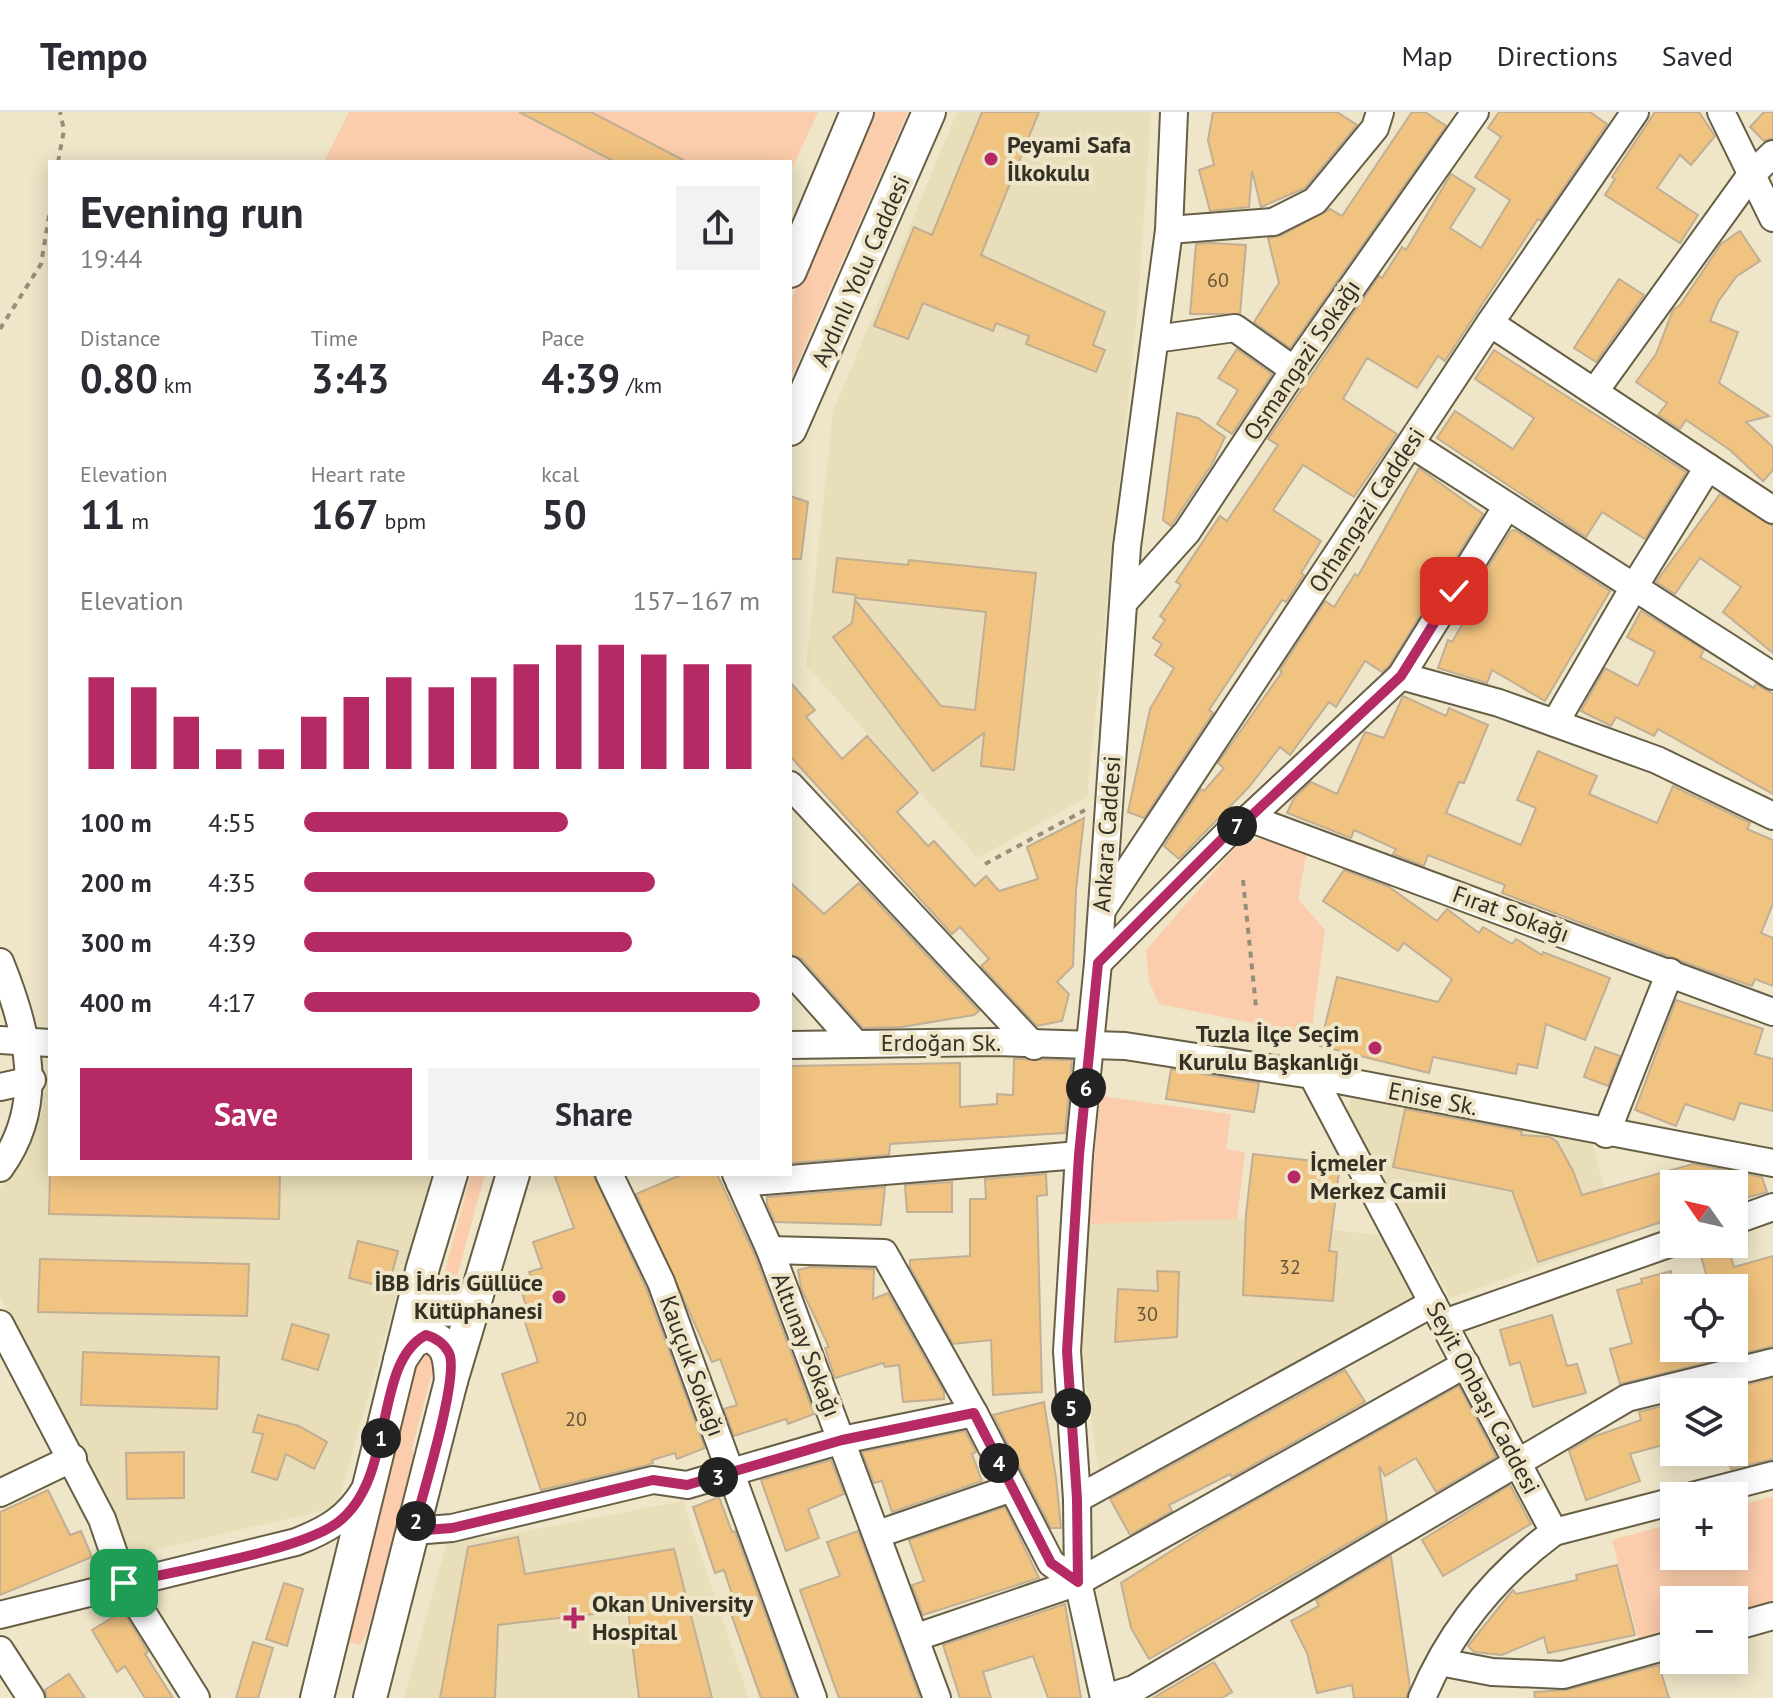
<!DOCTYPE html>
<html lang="en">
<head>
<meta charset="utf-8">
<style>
  :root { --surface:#fff; --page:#f2f2f3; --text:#2b2b33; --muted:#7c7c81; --line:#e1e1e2; --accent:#b52a65 }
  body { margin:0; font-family:"PT Sans",sans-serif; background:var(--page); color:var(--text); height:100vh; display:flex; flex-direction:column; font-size:30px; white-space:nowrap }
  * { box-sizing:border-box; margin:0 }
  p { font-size:26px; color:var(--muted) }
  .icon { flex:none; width:44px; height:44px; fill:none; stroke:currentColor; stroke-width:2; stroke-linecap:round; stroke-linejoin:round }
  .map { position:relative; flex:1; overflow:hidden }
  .side { position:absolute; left:48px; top:48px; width:744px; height:1016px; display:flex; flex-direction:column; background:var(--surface); border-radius:0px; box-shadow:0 4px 20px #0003 }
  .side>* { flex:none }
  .needle { width:52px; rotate:304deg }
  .tools { position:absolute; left:1660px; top:1058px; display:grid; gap:16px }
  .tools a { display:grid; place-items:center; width:88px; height:88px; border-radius:0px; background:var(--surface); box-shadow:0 4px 20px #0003; font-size:40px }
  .pin { position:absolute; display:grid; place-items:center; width:68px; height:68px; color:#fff; margin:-34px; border-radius:16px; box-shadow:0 4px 12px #0006 }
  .km { position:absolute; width:40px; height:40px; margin:-20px; border-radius:50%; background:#222; color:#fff; font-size:22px; line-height:40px; text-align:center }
  .round { display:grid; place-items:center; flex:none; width:84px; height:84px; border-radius:0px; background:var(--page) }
  .summary { display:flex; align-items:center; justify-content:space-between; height:136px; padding:0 32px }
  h1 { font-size:44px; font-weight:800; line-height:60px }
  .stats { display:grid; grid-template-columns:repeat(3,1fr); gap:12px; height:136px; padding:8px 32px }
  .stats div { display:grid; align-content:center }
  .stats b { font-size:40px; font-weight:800 }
  .stats small { font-size:22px; font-weight:400 }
  .stats p { font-size:22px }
  .chart { height:224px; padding:16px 32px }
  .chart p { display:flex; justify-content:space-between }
  .chart svg { width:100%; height:144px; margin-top:8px; stroke:var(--accent); stroke-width:6 }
  .primary-button { display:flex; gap:16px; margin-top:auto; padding:16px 32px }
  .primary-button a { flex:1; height:92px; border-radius:0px; background:var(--accent); color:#fff; font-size:32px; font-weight:800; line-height:92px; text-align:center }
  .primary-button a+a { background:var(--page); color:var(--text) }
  ul { padding:0 32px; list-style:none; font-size:26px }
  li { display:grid; grid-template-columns:128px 96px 1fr; align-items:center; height:60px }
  li i { height:20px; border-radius:10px; background:var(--accent) }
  header { display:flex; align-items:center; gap:48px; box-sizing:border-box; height:112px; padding:0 40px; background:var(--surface); border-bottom:2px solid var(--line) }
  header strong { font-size:38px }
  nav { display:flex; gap:44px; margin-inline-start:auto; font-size:28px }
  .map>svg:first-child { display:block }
  .built { fill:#e8deb9 }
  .green { fill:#fbcdac }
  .building { fill:#f1c381; stroke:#c0ae95; stroke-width:2 }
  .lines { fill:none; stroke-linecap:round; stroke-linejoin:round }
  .minor-casing { stroke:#675f45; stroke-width:30 }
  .major-casing { stroke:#675f45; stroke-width:36 }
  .path { stroke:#948e7a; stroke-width:4; stroke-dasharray:6 6; stroke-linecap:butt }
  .minor { stroke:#fff; stroke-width:26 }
  .major { stroke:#fff; stroke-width:32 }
  .route-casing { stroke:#fff; stroke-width:16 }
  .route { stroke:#b52a65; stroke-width:10 }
  .poi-dot { fill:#b52a65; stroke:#efe6c9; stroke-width:3 }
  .labels { text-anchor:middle; stroke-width:8; stroke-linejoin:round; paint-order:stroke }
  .number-label { font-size:20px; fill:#62553c }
  .poi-label { font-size:24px; font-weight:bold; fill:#333025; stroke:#efe6c9; text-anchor:start }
  .street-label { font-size:24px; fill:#333025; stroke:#efe6c9 }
</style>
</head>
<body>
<header>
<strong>Tempo</strong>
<nav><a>Map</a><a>Directions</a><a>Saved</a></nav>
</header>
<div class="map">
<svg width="1773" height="1586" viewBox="0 0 1773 1586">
  <rect width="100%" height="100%" fill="#efe6c9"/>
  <g class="built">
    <polygon points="957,0 1151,0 1138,193 1087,685 978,746 806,553 833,300"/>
    <polygon points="50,949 50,1062 431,1062 337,1395 125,1445 0,1183 0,1076 41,1003"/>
    <polygon points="1354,977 1591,1024 1617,1127 1450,1186 1347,1001"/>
    <polygon points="1237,1107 1379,1123 1417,1187 1099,1360 1080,1237 1089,1112"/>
    <polygon points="683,1389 749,1586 404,1586 449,1423 489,1426"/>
  </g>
  <g class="green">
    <polygon points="349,0 818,0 790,61 790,50 324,50"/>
    <polygon points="872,0 908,0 790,268 790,192"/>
    <polygon points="1265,726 1308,734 1298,787 1325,818 1311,923 1159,892 1149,870 1146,838 1239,731"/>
    <polygon points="1100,984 1231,1002 1226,1037 1245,1040 1237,1107 1089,1112"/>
    <polygon points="471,1062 485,1062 453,1179 447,1183 441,1174"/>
    <polygon points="428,1239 435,1249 412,1337 416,1352 366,1523 360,1533 348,1530 346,1516 407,1245"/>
    <polygon points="1773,1384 1773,1493 1734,1503 1734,1488 1674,1488 1674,1519 1639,1529 1612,1428 1674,1411 1674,1444 1734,1444 1734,1395"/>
  </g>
  <g class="building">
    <polygon points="519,0 591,0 687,50 615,50"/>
    <polygon points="982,0 1039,0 981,143 1105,200 1093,233 1105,238 1096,260 1026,232 1029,224 996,211 993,219 923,191 908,227 874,214 914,115 932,123"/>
    <polygon points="1213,0 1337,0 1357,13 1305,76 1261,95 1252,59 1249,95 1210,99 1199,58 1214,53 1208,28"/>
    <polygon points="1412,0 1425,0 1446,14 1290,236 1254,210 1279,171 1268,126 1280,124 1330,97 1342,104"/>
    <polygon points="1499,0 1590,0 1607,12 1541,109 1538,107 1445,249 1438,244 1417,276 1367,246 1343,287 1397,322 1354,385 1303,353 1273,398 1321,429 1301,461 1304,463 1286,490 1282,488 1209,598 1213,601 1144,706 1128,700 1150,597 1174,556 1155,543 1162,532 1153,526 1165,508 1160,504 1181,473 1176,470 1220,404 1227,409 1278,333 1268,327 1379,164 1382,166 1402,135 1406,138 1451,62 1475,77 1450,116 1481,136 1510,88 1475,65 1501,25 1488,16"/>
    <polygon points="1655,0 1699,0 1715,24 1691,53 1680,43 1657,76 1698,103 1680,131 1605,83 1615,67 1612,65"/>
    <polygon points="1764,0 1773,0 1773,26 1764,29 1750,15"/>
    <polygon points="1740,119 1760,149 1736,165 1718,190 1710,209 1738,220 1719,271 1769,304 1746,310 1773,335 1773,358 1763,369 1730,338 1686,308 1680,317 1658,303 1667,291 1636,270 1656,242 1673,198 1680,193 1721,132"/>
    <polygon points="1211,131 1246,133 1240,202 1190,202 1196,132"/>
    <polygon points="1619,167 1644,183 1596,250 1574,236"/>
    <polygon points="1237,237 1272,262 1232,322 1217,312 1238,278 1218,266"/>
    <polygon points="1494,238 1686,360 1645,427 1602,400 1586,425 1437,326 1455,299 1513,337 1534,306 1475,267"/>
    <polygon points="1177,301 1198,306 1225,325 1212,352 1171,414 1163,408"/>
    <polygon points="1419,356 1483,402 1389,554 1382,560 1365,549 1336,595 1329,590 1290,643 1280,635 1249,675 1179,747 1164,734 1201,677 1204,679 1224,656 1218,651 1282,560 1280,558 1325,489 1334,495 1355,462 1358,464"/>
    <polygon points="1720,382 1773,414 1773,541 1723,500 1741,475 1700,446 1675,482 1656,470"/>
    <polygon points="790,384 808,390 801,447 790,447"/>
    <polygon points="1515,418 1610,479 1545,589 1492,558 1487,571 1438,556 1448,528 1452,530 1479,484 1472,480 1511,419"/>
    <polygon points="837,446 908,453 909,448 1036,461 1014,658 981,654 984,621 933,659 833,525 852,511 855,488 941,594 975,598 986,500 855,486 856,483 833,480"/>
    <polygon points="1641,499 1704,538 1700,545 1754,576 1756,572 1773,582 1773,682 1658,617 1654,624 1616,605 1611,614 1581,599 1605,556 1638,574 1655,540 1627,525"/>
    <polygon points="790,570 815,598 806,605 842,647 867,624 918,681 897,700 928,734 934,729 975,774 986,764 999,779 1038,767 1027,735 1084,706 1076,778 1073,854 1057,870 1069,882 1062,909 1037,914 981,854 989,847 960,815 952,822 790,644"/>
    <polygon points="1403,584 1446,604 1449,596 1488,613 1464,671 1459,670 1446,701 1521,733 1536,696 1517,688 1538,639 1597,664 1589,682 1657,711 1673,674 1750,711 1747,717 1773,728 1773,792 1761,821 1773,826 1773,874 1755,867 1752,874 1700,856 1502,781 1505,773 1428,743 1424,754 1393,742 1396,737 1354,718 1351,726 1287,701 1294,686 1311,670 1337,682 1365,620 1384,626"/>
    <polygon points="1344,758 1389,775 1437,809 1447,797 1479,821 1483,815 1512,832 1516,827 1542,843 1543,840 1610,866 1585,928 1546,912 1537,956 1518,952 1516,962 1433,945 1429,961 1320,934 1337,865 1438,890 1452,867 1404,831 1398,839 1323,789"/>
    <polygon points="790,770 824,802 859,771 979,899 974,903 902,915 863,916 802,847 790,842"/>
    <polygon points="1676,888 1763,917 1755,942 1773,947 1773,999 1740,991 1734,1008 1685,992 1676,1014 1635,998"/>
    <polygon points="1595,935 1620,944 1608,974 1584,965"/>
    <polygon points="1014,947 1072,948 1065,1021 890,1032 889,1043 790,1051 790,954 960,951 960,995 997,992 997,982 1013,983"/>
    <polygon points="1171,957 1259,971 1254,1000 1166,987"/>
    <polygon points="1405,997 1522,1019 1521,1023 1550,1025 1557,1030 1573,1059 1582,1083 1693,1052 1762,1065 1767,1080 1734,1089 1734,1072 1674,1072 1674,1106 1538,1150 1512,1079 1393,1055"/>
    <polygon points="1253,1042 1340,1052 1329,1139 1337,1140 1333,1189 1243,1183 1246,1102"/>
    <polygon points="50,1062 280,1062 279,1107 49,1102"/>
    <polygon points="554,1062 593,1062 646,1176 705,1336 677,1347 675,1341 652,1348 653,1351 648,1353 541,1378 502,1262 538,1250 520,1195 526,1193 521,1178 534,1173 529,1160 542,1156 533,1130 574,1116"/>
    <polygon points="683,1062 717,1062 755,1144 814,1302 788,1312 786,1307 734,1324 724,1297 737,1293 720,1247 712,1250 636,1082"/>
    <polygon points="1046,1062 1047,1083 1037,1084 1042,1280 993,1283 991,1228 953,1232 910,1155 910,1148 970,1144 970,1087 986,1087 985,1067"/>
    <polygon points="952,1070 952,1100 907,1100 905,1073"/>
    <polygon points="885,1075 881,1113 775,1110 767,1092 767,1085"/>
    <polygon points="358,1129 398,1139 388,1176 349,1166"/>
    <polygon points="1716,1132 1727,1132 1734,1155 1773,1144 1773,1234 1620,1272 1610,1237 1632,1231 1617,1178 1642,1171 1641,1167 1671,1159 1674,1236 1734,1236 1734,1176 1710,1176 1699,1137"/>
    <polygon points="40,1147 249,1152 247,1204 38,1200"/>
    <polygon points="810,1155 874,1157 873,1187 888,1181 944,1280 944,1287 903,1290 899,1253 885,1255 883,1251 835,1266 825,1236 829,1235 801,1176 798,1158"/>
    <polygon points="1157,1159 1179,1160 1177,1225 1115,1230 1118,1177 1158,1179"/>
    <polygon points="1552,1203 1567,1254 1577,1252 1586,1281 1533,1295 1520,1250 1510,1253 1500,1218"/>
    <polygon points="292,1212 329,1223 318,1258 282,1247"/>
    <polygon points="83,1240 219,1245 217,1297 81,1293"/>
    <polygon points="1345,1258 1365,1290 1232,1365 1230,1362 1169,1393 1172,1399 1130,1423 1110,1387"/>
    <polygon points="1773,1266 1773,1347 1731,1357 1726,1340 1734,1340 1734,1280 1718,1280"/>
    <polygon points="1459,1274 1496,1345 1436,1380 1416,1346 1385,1364 1379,1354 1387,1409 1149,1547 1131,1516 1121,1471 1212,1413"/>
    <polygon points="1044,1290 1056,1366 1061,1416 1051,1416 993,1303"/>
    <polygon points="1674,1291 1674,1330 1630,1342 1640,1369 1586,1388 1569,1339 1593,1325 1641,1308 1639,1300"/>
    <polygon points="258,1303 299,1314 327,1330 314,1357 286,1342 277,1368 252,1360 263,1322 253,1320"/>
    <polygon points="965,1319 976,1340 972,1342 982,1369 892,1400 882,1369 874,1371 862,1340"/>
    <polygon points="184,1340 184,1386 127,1387 126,1341"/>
    <polygon points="831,1348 844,1382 808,1397 819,1426 786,1439 761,1368"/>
    <polygon points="1510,1373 1531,1412 1443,1464 1422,1428"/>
    <polygon points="48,1378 70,1423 81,1419 92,1445 0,1483 0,1400"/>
    <polygon points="719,1385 732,1420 735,1419 796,1586 761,1586 730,1499 737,1497 724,1458 715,1461 693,1395"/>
    <polygon points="1005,1395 1039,1466 923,1503 912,1473 924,1469 909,1428"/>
    <polygon points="858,1419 920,1586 839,1586 800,1478 840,1464 827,1430"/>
    <polygon points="518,1425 525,1462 674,1437 712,1586 639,1586 628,1498 498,1513 495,1586 440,1586 468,1435"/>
    <polygon points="1391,1444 1410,1575 1406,1586 1354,1586 1352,1573 1317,1581 1307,1541 1291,1509 1319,1494 1316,1488"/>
    <polygon points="1617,1453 1635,1523 1548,1541 1544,1525 1502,1543 1474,1540 1468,1534 1513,1478 1516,1482 1577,1468 1576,1463"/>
    <polygon points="284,1471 303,1477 287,1534 266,1527"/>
    <polygon points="1065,1492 1081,1586 1048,1586 1033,1544 983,1560 991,1586 960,1586 943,1533"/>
    <polygon points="123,1499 148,1540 145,1542 173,1586 145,1586 125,1554 117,1560 92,1518"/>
    <polygon points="253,1530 273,1536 258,1586 236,1586"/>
    <polygon points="1214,1550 1232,1580 1222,1586 1153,1586"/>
    <polygon points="1659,1553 1669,1586 1535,1586 1534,1580 1567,1578"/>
    <polygon points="69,1562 85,1586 47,1586 45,1578"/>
  </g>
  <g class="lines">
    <g class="minor-casing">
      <g id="minor">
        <polyline points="1721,0 1773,106"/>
        <polyline points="1169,118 1273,110 1315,89 1375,16 1380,0"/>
        <polyline points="1490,211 1773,398"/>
        <polyline points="1155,227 1235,216 1294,258"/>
        <polyline points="1595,279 1750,64 1773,42"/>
        <polyline points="1411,332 1773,564"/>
        <polyline points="1124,490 1187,420 1294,258 1475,0"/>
        <polyline points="1401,564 1499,591 1657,648 1773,704"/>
        <polyline points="1555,611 1634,475 1708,355"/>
        <polyline points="790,673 1034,934"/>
        <polyline points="1249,706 1773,900"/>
        <polyline points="1104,795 1490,211 1635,0"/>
        <path d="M0,850c28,69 47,142 0,206"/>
        <polyline points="1098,851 1232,717 1249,706 1401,564 1507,394"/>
        <polyline points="790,858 855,931"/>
        <polyline points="0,928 50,931"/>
        <polyline points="790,933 996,930 1125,934 1312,963 1773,1051"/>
        <path d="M1312,963l242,457c-58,43 -104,99 -132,166"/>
        <polyline points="0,975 32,968"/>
        <polyline points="1606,1022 1670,860"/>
        <polyline points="609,1062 661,1170 813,1586"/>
        <polyline points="736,1062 770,1138 937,1586"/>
        <polyline points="740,1071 1079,1043"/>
        <polyline points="1734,1109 1773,1095"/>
        <polyline points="770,1138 884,1141 974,1301 1051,1451 1078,1470"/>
        <polyline points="1444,1211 1674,1130"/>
        <polyline points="0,1212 102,1407 124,1471 196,1586"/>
        <polyline points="0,1381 73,1346"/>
        <polyline points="1692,1384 1773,1363"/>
        <polyline points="1077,1387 1433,1191"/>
        <polyline points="413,1419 452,1416 653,1368 687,1373 842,1328 974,1301"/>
        <polyline points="1554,1420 1674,1389"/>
        <polyline points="878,1422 1012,1376"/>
        <path d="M0,1503l296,-73c31,-12 52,-24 69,-53"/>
        <polyline points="1734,1515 1773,1504"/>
        <polyline points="917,1525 1078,1470 1466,1252"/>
        <polyline points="0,1538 31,1586"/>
        <polyline points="1440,1550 1492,1560 1563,1563 1674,1532"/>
        <polyline points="1104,1586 1078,1470 1077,1387 1067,1239 1079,1043 1098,851 1127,435 1169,118 1174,0"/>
        <polyline points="1105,1586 1134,1577 1627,1286 1773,1250"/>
      </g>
    </g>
    <g class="major-casing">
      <g id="major">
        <polyline points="790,159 857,0"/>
        <polyline points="790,317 929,0"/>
        <path d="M418,1174c19,28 33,32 59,8"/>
        <path d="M400,1248l12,-18 14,-7c23,6 24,24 25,46"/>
        <polyline points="317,1586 423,1155 451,1062"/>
        <polyline points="370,1586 451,1269 513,1062"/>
      </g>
    </g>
    <g class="path">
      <polyline points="58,50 64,18 60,0"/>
      <polyline points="0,217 41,152 50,98"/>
      <polyline points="985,752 1085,698"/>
      <polyline points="1243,768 1256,895"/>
    </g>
    <use href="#minor" class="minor"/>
    <use href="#major" class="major"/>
  </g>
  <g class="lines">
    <g class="route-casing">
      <path id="route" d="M124,1471c51,-12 175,-32 213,-60 60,-44 35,-160 89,-188 10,3 18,8 23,18 11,23 -28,147 -36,178l39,-3 201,-48 34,5 155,-45 132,-27 77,150 27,19 -1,-83 -10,-148 12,-196 19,-192 134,-134 17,-11 152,-142 53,-85"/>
    </g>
    <use href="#route" class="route"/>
  </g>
  <g class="poi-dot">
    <circle cx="991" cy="47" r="8"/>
    <circle cx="1375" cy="936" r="8"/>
    <circle cx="1294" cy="1065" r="8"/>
    <circle cx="559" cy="1185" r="8"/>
    <path d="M570 1494h8v8h8v8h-8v8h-8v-8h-8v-8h8z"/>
  </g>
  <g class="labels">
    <g class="number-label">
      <text x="1218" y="175">60</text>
      <text x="1290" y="1162">32</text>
      <text x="1147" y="1209">30</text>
      <text x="576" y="1314">20</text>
    </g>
    <g class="poi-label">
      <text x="1007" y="41">Peyami Safa<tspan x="1007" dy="28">İlkokulu</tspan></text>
      <text x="1359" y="930" text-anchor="end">Tuzla İlçe Seçim<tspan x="1359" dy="28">Kurulu Başkanlığı</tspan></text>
      <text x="1310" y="1059">İçmeler<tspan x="1310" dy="28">Merkez Camii</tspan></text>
      <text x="543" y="1179" text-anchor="end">İBB İdris Güllüce<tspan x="543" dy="28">Kütüphanesi</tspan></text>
      <text x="592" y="1500">Okan University<tspan x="592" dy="28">Hospital</tspan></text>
    </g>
    <g class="street-label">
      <text transform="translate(861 159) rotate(-66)" y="8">Aydınlı Yolu Caddesi</text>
      <text transform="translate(1302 248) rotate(-56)" y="8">Osmangazi Sokağı</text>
      <text transform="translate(1367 398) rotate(-57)" y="8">Orhangazi Caddesi</text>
      <text transform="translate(1107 722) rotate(-86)" y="8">Ankara Caddesi</text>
      <text transform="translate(1511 802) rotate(20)" y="8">Fırat Sokağı</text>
      <text x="941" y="939">Erdoğan Sk.</text>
      <text transform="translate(1433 987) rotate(11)" y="8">Enise Sk.</text>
      <text transform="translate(806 1233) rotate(69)" y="8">Altunay Sokağı</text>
      <text transform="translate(692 1254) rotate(70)" y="8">Kauçuk Sokağı</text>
      <text transform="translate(1483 1286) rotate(62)" y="8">Seyit Onbaşı Caddesi</text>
    </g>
  </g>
</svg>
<div class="tools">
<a><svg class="needle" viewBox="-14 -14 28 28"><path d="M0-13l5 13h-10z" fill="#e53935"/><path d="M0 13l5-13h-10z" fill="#7c7c81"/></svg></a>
<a><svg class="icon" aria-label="locate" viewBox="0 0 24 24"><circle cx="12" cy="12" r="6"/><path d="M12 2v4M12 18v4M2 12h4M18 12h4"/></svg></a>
<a><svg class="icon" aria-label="layers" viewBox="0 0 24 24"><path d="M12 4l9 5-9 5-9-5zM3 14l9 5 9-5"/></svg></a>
<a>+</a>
<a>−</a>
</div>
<div class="pin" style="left:124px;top:1471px;background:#1e9e55"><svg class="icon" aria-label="arrive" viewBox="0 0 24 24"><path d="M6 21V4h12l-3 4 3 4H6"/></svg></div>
<div class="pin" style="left:1454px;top:479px;background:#d93025"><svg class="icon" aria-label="check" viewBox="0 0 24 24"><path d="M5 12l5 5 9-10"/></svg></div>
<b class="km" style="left:381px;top:1326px">1</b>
<b class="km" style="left:416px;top:1409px">2</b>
<b class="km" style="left:718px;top:1365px">3</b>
<b class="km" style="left:999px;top:1351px">4</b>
<b class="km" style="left:1071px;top:1296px">5</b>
<b class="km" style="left:1086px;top:976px">6</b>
<b class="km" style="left:1237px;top:714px">7</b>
<section class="side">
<div class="summary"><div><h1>Evening run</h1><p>19:44</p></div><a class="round"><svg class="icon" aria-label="share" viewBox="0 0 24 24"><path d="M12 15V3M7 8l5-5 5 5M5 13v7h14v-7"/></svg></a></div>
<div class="stats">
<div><p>Distance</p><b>0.80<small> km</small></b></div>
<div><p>Time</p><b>3:43</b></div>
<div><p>Pace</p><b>4:39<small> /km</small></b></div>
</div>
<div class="stats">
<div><p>Elevation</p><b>11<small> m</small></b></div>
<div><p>Heart rate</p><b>167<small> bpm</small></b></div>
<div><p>kcal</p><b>50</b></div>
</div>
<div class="chart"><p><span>Elevation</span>157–167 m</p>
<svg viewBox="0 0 160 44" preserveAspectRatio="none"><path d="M5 44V16M15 44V19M25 44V28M35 44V38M45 44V38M55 44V28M65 44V22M75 44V16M85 44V19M95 44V16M105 44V12M115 44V6M125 44V6M135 44V9M145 44V12M155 44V12"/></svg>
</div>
<ul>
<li><b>100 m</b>4:55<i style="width:58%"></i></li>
<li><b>200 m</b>4:35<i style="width:77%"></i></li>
<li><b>300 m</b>4:39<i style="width:72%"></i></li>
<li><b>400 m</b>4:17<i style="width:100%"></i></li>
</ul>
<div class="primary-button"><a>Save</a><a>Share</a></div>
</section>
</div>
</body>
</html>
